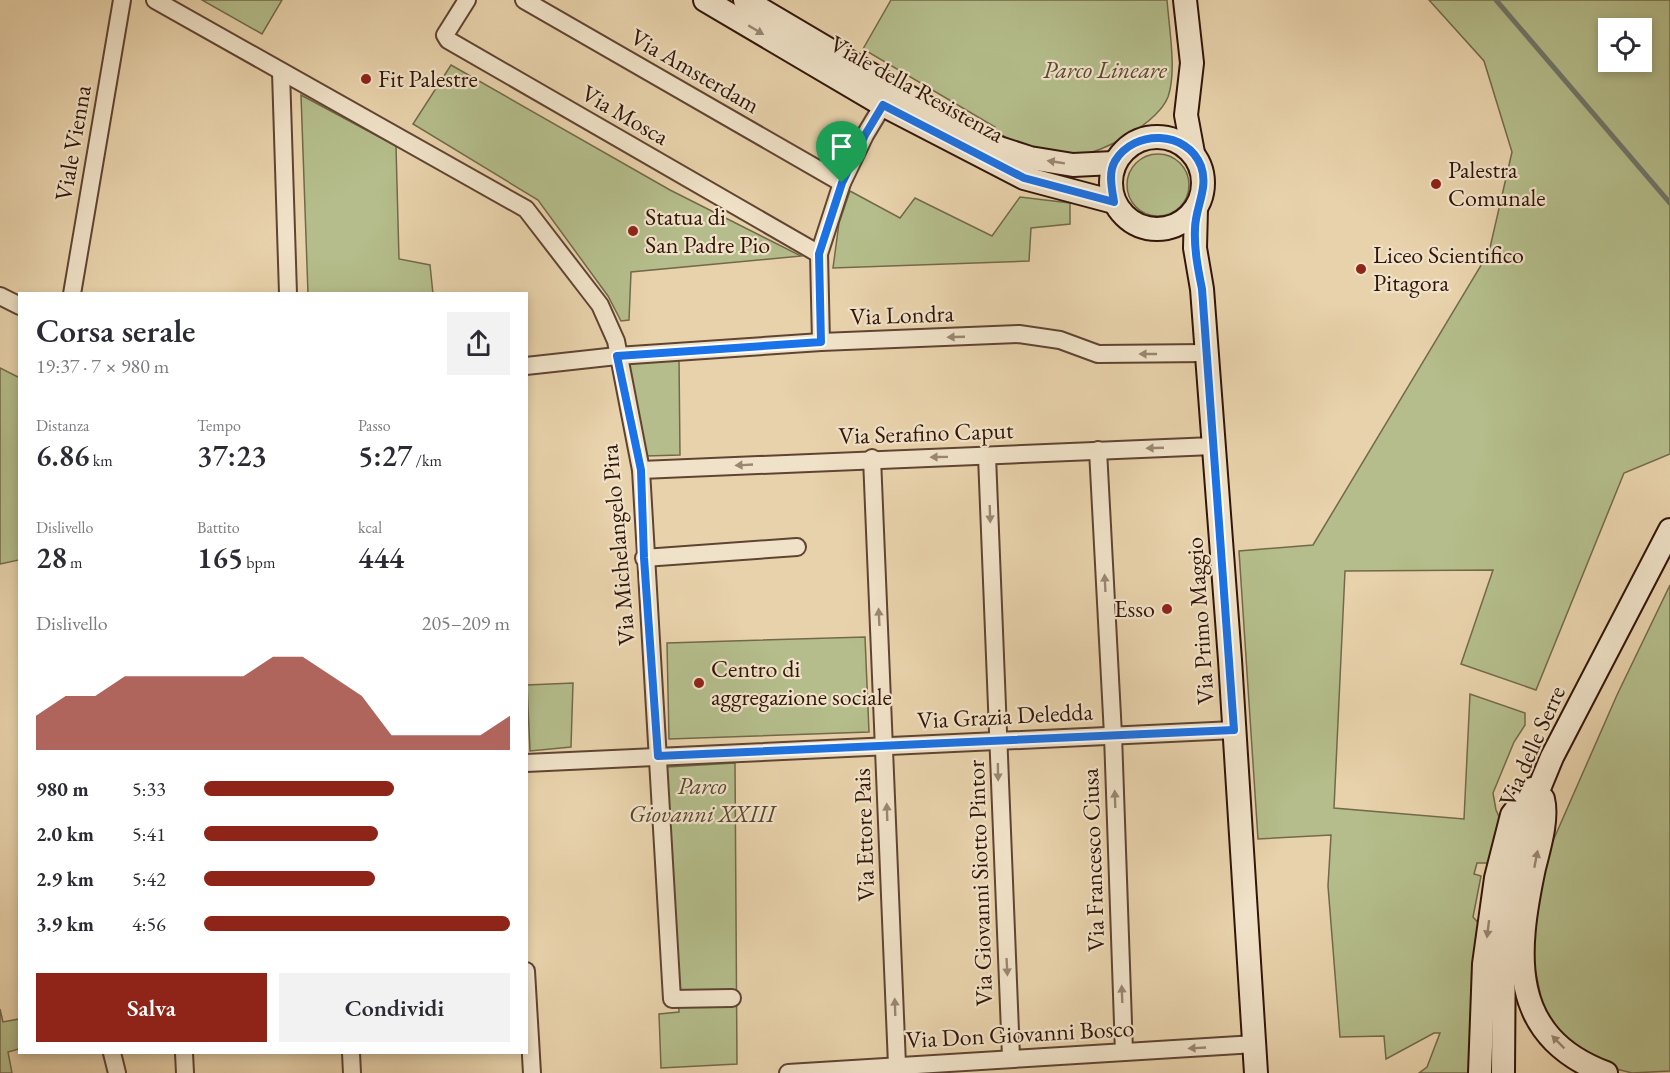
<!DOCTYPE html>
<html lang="it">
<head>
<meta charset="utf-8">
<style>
  :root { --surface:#fff; --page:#f2f2f3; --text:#2b2b33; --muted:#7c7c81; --accent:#8f2418 }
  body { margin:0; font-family:"EB Garamond",serif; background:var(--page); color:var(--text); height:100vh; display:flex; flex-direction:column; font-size:22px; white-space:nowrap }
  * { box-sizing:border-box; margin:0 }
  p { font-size:20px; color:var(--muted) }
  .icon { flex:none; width:33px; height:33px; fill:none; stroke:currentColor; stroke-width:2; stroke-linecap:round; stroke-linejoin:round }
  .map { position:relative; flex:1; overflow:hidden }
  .drawer { position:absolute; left:18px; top:292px; width:510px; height:762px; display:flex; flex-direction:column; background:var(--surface); border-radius:0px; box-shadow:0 3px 9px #0003 }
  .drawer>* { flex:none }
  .tools { position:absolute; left:1598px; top:18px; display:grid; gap:12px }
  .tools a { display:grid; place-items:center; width:54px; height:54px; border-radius:0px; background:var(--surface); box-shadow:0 3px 9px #0003; font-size:30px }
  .pin { position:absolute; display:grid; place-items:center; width:51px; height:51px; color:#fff; margin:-62px -26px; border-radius:50% 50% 50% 0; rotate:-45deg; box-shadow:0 0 6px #0007 }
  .pin .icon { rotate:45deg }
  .round { display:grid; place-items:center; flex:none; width:63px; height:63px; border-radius:0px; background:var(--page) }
  .head { display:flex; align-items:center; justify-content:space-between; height:102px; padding:0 18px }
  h1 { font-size:33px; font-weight:600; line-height:45px }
  .stats { display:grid; grid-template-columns:repeat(3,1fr); gap:9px; height:102px; padding:6px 18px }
  .stats div { display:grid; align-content:center }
  .stats b { font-size:30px; font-weight:600 }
  .stats small { font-size:16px; font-weight:400 }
  .stats p { font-size:16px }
  .chart { height:168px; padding:12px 18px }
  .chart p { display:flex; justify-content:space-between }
  .chart svg { width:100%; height:108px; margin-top:6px; fill:var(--accent); opacity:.7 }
  .button { display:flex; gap:12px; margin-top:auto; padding:12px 18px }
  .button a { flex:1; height:69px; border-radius:0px; background:var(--accent); color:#fff; font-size:24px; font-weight:600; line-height:69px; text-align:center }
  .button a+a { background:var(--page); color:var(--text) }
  ul { padding:0 18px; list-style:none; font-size:20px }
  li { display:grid; grid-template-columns:96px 72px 1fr; align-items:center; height:45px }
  li i { height:15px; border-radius:8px; background:var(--accent) }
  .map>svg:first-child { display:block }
  .green { fill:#b4bd8b; stroke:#73694a; stroke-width:1.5; fill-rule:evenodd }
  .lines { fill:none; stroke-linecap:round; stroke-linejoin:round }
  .stream { stroke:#6f766b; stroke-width:5 }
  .street-casing { stroke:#604432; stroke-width:20 }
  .secondary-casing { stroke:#32150a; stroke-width:26 }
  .street { stroke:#f0e2c8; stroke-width:16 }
  .secondary { stroke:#f0e2c8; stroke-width:22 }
  .oneway { fill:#9a8672 }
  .route-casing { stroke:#fff; stroke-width:12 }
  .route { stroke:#1a73e8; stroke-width:8 }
  .poi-dot { fill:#8f2418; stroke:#f0e2c8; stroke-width:2 }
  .labels { text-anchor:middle; stroke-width:4.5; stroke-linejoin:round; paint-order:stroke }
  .park-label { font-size:24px; font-style:italic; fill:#594731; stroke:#f0e2c8 }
  .street-label { font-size:24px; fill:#32150a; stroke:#f0e2c8 }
  .poi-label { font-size:24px; fill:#32150a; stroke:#f0e2c8; text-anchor:start }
</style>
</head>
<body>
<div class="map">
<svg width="1670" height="1073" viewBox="0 0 1670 1073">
  <rect width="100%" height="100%" fill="#e8d2ab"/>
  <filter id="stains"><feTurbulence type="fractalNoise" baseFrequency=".00333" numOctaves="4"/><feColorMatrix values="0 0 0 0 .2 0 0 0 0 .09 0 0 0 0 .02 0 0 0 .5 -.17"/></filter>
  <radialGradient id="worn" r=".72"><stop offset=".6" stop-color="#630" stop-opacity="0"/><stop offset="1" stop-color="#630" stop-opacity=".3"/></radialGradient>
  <g class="green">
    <polygon points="202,0 282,0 262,34"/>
    <path d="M891,0h276c2,27 10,72 1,97 -10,25 -65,57 -91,58 -27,1 -62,-11 -84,-25l2,-3 -132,-78z"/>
    <path d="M1429,0h241v454l-46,19 -88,217 -75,-26 32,-94 -148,1 -11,237 130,11 6,-125 55,19v12l-11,17 -21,51 3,17 5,11 -13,42h-11l-3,11 7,2 -8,41 9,10 -11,146h-52l8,-6 13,-34h-6l-48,26 -2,-23 -44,1 -12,-151 3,-51 -73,4 -19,-288 74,-6 176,-293 23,-100 -28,-91zM1608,28h33v34h-33z"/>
    <polygon points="451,65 670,190 801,256 631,272 629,320 621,321 608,296 538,200 413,124"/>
    <polygon points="301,95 396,146 399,259 430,265 433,294 308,294"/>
    <circle cx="1158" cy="185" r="31"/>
    <polygon points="850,191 900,218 915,198 992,236 1020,197 1070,203 1070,224 1031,228 1029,261 833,268 839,223"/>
    <polygon points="679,358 680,455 646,456 628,363"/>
    <polygon points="0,368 20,378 19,560 0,564"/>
    <polygon points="1670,585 1670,1071 1632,1073 1605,1066 1567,1042 1543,1007 1532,955 1534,928 1549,850 1617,695"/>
    <polygon points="865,637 869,732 669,739 667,643"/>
    <polygon points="573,683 571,747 530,751 527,685"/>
    <polygon points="735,763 737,1064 661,1068 659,1014 679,1012 667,767"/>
    <polygon points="0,1009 3,1022 19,1019 19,1049 8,1052 12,1073 0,1073"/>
  </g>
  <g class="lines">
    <polyline class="stream" points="1496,0 1670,203"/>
    <g class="street-casing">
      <g id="street">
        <polyline points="155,0 526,209 600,305 616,341 641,470 672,999 732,998"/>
        <polyline points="467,0 445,35 448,40 819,254"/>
        <polyline points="524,0 842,183"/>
        <polyline points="281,72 288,294"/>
        <polyline points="72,294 122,0"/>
        <polyline points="0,296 20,306"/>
        <polyline points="821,342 819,254 842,183 865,135 883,105"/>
        <polyline points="526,366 617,356 821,342 1019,334 1060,340 1098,354 1206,353"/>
        <polyline points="1098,450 1113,735 1124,1052"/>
        <polyline points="987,456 1011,1057"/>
        <polyline points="872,458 897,1065"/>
        <polyline points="641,470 1213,446"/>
        <polyline points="644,558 797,547"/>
        <polyline points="526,763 1234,730"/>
        <polyline points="526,971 532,1073"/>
        <polyline points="112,1053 117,1073"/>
        <polyline points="184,1053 185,1073"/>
        <polyline points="351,1053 352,1073"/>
        <polyline points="788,1073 1255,1044"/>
      </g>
    </g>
    <g class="secondary-casing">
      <g id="secondary">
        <polyline points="705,0 883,105 1024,178 1114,202"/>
        <polyline points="745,0 958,126 999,148 1030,158 1073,165 1114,163"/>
        <polyline points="1185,0 1192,63 1186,115 1193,153"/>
        <circle cx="1157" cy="183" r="46"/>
        <polyline points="1196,209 1195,248 1202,289 1230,660 1256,1073"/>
        <path d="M1543,799c5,20 -4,49 -9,69 -18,85 -27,168 72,205"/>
        <polyline points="1480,1073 1484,964 1496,878 1512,815 1532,789"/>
        <polyline points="1503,1073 1504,934 1514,872 1531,808 1552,757 1670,530"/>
      </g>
    </g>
    <use href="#street" class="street"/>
    <use href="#secondary" class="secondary"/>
  </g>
  <defs><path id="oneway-solid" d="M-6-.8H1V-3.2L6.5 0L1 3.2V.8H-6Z" transform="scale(1.5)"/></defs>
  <g class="oneway">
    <use href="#oneway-solid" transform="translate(756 30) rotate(31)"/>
    <use href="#oneway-solid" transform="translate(1056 162) rotate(-171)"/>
    <use href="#oneway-solid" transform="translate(956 337) rotate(178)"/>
    <use href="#oneway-solid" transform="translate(1148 354) rotate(-180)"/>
    <use href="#oneway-solid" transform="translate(1155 448) rotate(178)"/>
    <use href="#oneway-solid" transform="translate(939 457) rotate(179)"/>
    <use href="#oneway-solid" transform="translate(744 465) rotate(177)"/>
    <use href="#oneway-solid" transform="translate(990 514) rotate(88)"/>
    <use href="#oneway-solid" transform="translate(1105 583) rotate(-93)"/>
    <use href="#oneway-solid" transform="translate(879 617) rotate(-93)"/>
    <use href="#oneway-solid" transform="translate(998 772) rotate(89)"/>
    <use href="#oneway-solid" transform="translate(1115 799) rotate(-92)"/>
    <use href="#oneway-solid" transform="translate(887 812) rotate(-92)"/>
    <use href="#oneway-solid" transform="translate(1536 859) rotate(-79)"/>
    <use href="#oneway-solid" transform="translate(1488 929) rotate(97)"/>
    <use href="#oneway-solid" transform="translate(1007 967) rotate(87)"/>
    <use href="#oneway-solid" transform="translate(1122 994) rotate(-92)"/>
    <use href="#oneway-solid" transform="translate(895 1007) rotate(-92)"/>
    <use href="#oneway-solid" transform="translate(1558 1042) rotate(-135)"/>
    <use href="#oneway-solid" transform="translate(1197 1048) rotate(177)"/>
  </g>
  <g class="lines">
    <g class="route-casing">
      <path id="route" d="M883,105l141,73 90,24c-2,-13 -6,-29 1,-41 19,-32 72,-31 86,5 8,22 -6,42 -6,63 -1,20 3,40 7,60l32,441 -576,26 -14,-198 -3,-88 -24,-114 204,-14 -2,-88 23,-71 23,-48z"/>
    </g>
    <use href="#route" class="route"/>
  </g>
  <g class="poi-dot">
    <circle cx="366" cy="79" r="6"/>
    <circle cx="1436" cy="184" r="6"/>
    <circle cx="633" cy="231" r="6"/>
    <circle cx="1361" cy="269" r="6"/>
    <circle cx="1167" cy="609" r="6"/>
    <circle cx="699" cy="683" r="6"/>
  </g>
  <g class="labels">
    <g class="park-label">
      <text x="1105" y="78">Parco Lineare</text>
      <text x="702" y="794">Parco<tspan x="702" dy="28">Giovanni XXIII</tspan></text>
    </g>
    <g class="street-label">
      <text transform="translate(695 71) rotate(30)" y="8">Via Amsterdam</text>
      <text transform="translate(917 89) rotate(29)" y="8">Viale della Resistenza</text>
      <text transform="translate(625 115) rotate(30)" y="8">Via Mosca</text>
      <text transform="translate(73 143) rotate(-80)" y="8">Viale Vienna</text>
      <text transform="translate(902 315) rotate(-2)" y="8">Via Londra</text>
      <text transform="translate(926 433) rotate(-2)" y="8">Via Serafino Caput</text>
      <text transform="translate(618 545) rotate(-95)" y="8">Via Michelangelo Pira</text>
      <text transform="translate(1200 621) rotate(-94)" y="8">Via Primo Maggio</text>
      <text transform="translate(1005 716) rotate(-3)" y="8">Via Grazia Deledda</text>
      <text transform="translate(1532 746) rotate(-66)" y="8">Via delle Serre</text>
      <text transform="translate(864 835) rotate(-92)" y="8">Via Ettore Pais</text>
      <text transform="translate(1093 860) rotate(-92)" y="8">Via Francesco Ciusa</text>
      <text transform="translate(980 883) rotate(-92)" y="8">Via Giovanni Siotto Pintor</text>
      <text transform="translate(1020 1034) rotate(-3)" y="8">Via Don Giovanni Bosco</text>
    </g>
    <g class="poi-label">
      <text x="378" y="87">Fit Palestre</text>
      <text x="1448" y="178">Palestra<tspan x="1448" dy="28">Comunale</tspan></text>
      <text x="645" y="225">Statua di<tspan x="645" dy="28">San Padre Pio</tspan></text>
      <text x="1373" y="263">Liceo Scientifico<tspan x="1373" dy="28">Pitagora</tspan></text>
      <text x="1155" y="617" text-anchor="end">Esso</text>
      <text x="711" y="677">Centro di<tspan x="711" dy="28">aggregazione sociale</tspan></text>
    </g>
  </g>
  <rect width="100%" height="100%" filter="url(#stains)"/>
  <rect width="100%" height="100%" fill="url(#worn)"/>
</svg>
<div class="tools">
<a><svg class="icon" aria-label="locate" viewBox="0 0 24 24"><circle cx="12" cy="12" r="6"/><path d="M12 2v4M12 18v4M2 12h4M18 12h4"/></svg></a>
</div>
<div class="pin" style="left:842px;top:183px;background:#1e9e55"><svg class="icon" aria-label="arrive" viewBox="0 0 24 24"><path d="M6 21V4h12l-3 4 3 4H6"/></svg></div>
<section class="drawer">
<div class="head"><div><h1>Corsa serale</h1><p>19:37 · 7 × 980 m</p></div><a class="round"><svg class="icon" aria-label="share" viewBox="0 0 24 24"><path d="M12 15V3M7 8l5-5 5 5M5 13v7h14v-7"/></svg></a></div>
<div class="stats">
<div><p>Distanza</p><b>6.86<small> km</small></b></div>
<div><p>Tempo</p><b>37:23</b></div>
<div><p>Passo</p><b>5:27<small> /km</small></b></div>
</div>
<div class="stats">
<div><p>Dislivello</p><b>28<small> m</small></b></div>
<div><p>Battito</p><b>165<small> bpm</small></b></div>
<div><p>kcal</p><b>444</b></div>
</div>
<div class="chart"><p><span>Dislivello</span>205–209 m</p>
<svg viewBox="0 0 160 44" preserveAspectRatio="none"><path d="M0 44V30L10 22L20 22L30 14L40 14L50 14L60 14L70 14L80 6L90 6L100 14L110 22L120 38L130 38L140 38L150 38L160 30V44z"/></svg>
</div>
<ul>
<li><b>980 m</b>5:33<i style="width:62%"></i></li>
<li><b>2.0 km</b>5:41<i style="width:57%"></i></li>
<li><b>2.9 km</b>5:42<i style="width:56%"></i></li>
<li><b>3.9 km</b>4:56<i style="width:100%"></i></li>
</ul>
<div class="button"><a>Salva</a><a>Condividi</a></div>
</section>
</div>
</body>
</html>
